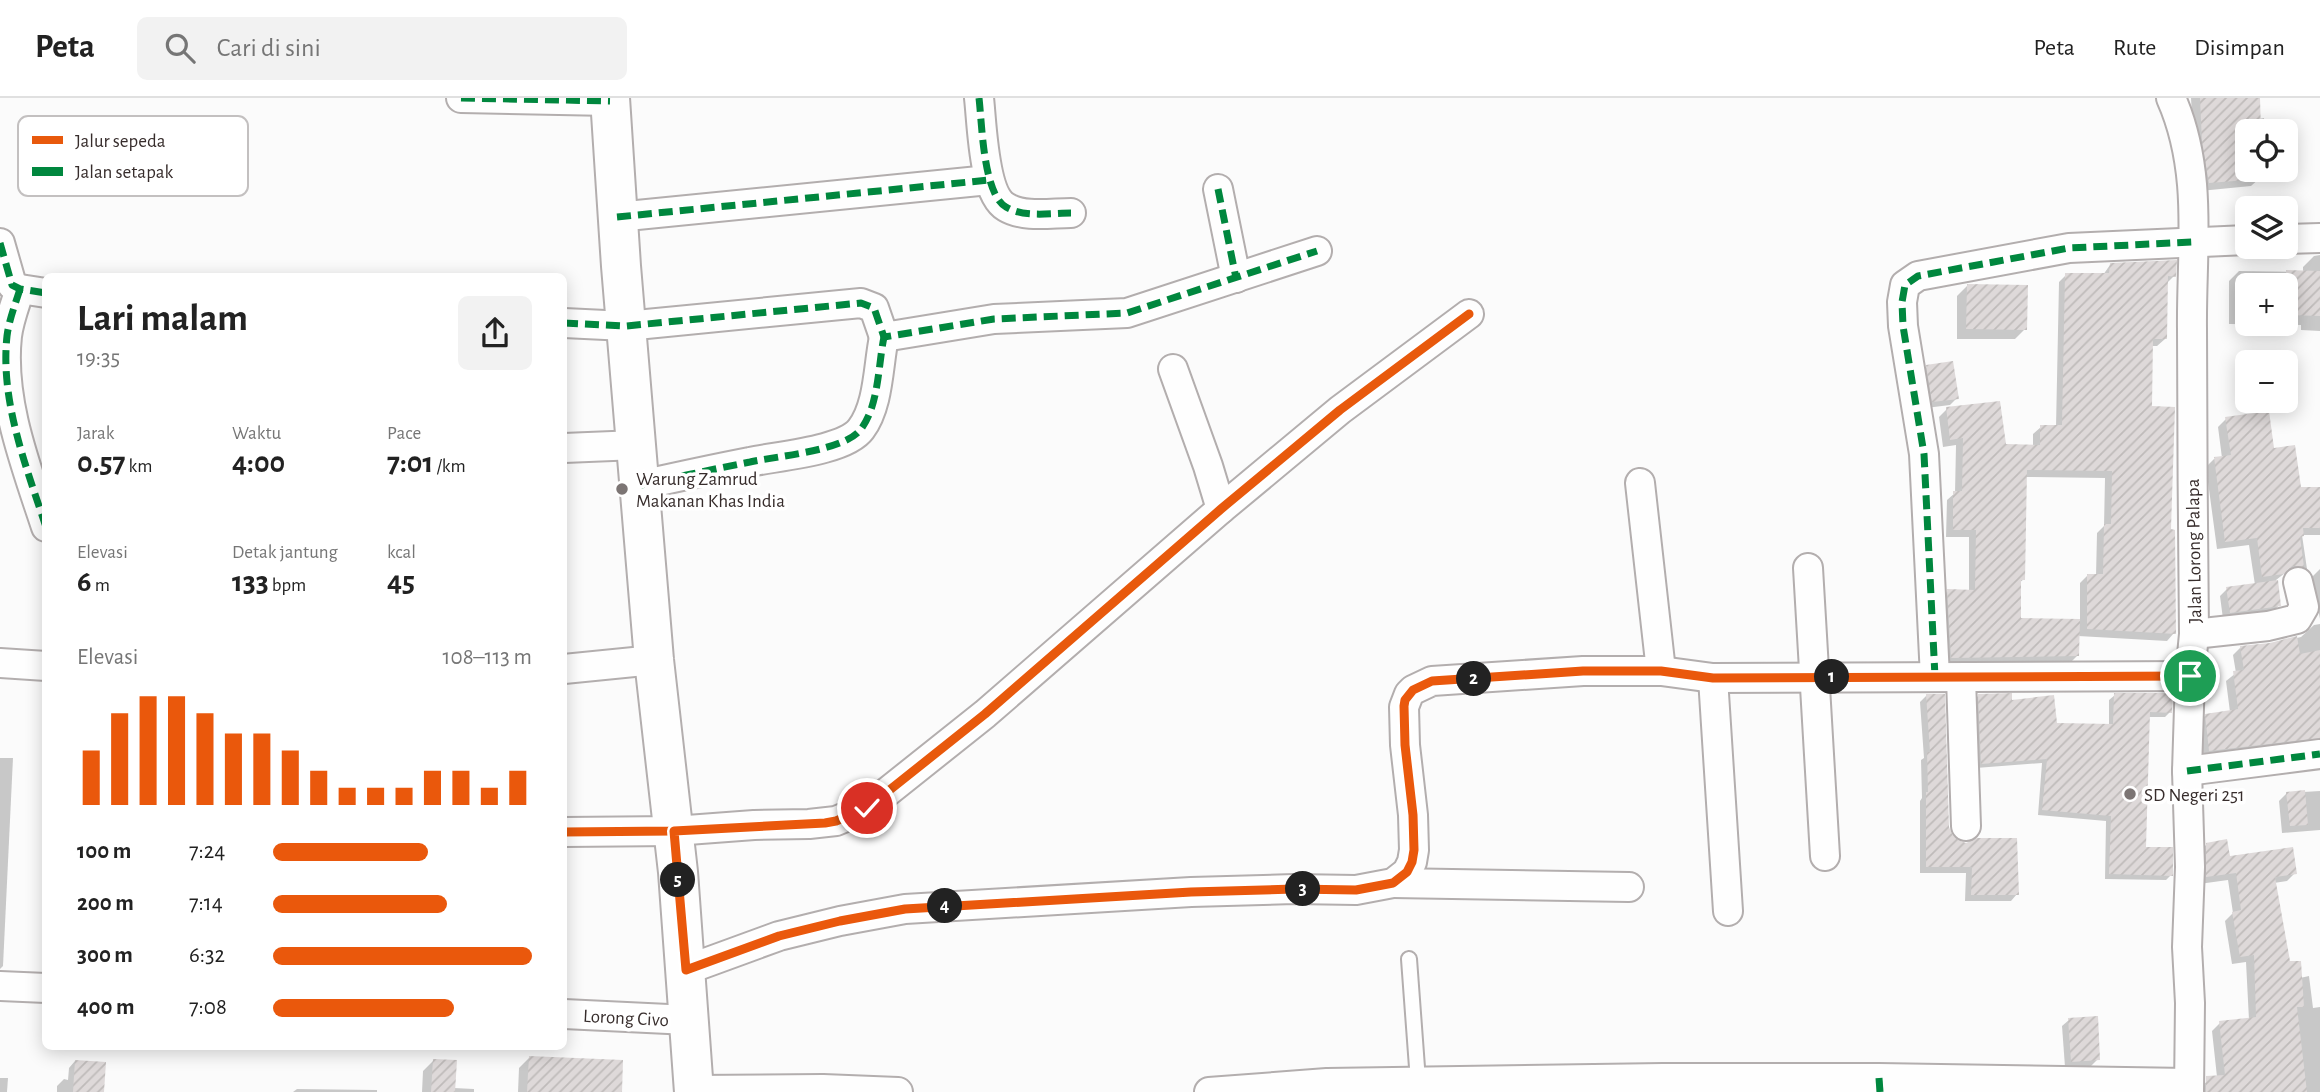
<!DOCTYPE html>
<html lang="id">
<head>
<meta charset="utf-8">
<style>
  :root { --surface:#fff; --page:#f2f2f2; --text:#222; --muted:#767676; --line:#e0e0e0; --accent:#ea580c }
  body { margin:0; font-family:"Alegreya Sans",sans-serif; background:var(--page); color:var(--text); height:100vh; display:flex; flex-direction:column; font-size:26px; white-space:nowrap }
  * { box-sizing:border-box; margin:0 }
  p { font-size:23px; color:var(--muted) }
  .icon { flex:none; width:38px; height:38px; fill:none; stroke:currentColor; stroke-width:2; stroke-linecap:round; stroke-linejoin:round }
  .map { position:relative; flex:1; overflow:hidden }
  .details { position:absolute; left:42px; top:175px; width:525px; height:777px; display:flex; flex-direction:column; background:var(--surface); border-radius:10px; box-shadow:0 4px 18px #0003 }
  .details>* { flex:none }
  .tools { position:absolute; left:2235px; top:21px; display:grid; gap:14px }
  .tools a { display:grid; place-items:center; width:63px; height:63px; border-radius:10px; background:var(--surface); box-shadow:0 4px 18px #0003; font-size:35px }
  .pin { position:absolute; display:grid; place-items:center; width:60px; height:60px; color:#fff; margin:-30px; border:4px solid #fff; border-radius:50%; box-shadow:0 2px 7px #0007 }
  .km { position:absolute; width:35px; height:35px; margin:-18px; border-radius:50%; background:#222; color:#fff; font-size:19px; line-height:35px; text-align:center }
  .round { display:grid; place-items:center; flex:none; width:74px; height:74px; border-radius:10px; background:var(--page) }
  .summary { display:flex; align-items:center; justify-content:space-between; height:119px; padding:0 35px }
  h1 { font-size:38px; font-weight:700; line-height:52px }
  .stats { display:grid; grid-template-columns:repeat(3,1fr); gap:10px; height:119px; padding:7px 35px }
  .stats div { display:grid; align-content:center }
  .stats b { font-size:30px; font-weight:700 }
  .stats small { font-size:19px; font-weight:400 }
  .stats p { font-size:19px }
  .chart { height:196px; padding:14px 35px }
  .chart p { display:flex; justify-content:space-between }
  .chart svg { width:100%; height:126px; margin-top:7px; stroke:var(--accent); stroke-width:6 }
  ul { padding:0 35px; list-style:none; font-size:23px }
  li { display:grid; grid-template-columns:112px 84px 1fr; align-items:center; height:52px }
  li i { height:18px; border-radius:9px; background:var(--accent) }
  header { display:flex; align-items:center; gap:42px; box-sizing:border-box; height:98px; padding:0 35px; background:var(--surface); border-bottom:2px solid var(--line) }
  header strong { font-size:33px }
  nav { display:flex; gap:38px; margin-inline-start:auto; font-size:24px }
  .search { width:490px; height:63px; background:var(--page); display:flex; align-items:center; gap:18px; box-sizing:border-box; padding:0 24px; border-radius:10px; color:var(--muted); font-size:26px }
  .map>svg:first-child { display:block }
  .shadow { fill:#0003; fill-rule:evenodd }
  .building { fill:url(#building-hatch) }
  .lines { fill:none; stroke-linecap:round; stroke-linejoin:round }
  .lane-casing { stroke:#b3aeae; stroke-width:18 }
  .street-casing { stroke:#b3aeae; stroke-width:32 }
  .secondary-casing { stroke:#b3aeae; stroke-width:42 }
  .lane { stroke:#fefefe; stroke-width:14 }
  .street { stroke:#fefefe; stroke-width:28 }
  .secondary { stroke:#fefefe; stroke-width:38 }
  .quiet { stroke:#00873e; stroke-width:7; stroke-dasharray:14 7; stroke-linecap:butt }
  .cycleway-casing { stroke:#fff; stroke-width:13 }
  .cycleway { stroke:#e8590c; stroke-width:9 }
  .route-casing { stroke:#fff; stroke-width:14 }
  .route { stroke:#ea580c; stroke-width:9 }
  .poi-dot { fill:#7c7574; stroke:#fff; stroke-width:2.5 }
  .labels { text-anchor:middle; stroke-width:7; stroke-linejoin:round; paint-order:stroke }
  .poi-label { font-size:19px; fill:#372d2c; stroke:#fff; text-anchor:start }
  .street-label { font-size:19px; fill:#372d2c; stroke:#fff }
  .key { fill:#fff; stroke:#c3c0c0; stroke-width:2 }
  .key-label { font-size:19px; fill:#372d2c }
</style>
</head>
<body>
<header>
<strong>Peta</strong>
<div class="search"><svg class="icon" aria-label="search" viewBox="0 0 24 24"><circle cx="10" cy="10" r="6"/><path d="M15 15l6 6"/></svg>Cari di sini</div>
<nav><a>Peta</a><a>Rute</a><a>Disimpan</a></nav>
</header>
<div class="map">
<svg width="2320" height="994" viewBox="0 0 2320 994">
  <defs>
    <pattern id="building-hatch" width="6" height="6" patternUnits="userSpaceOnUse" patternTransform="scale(1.75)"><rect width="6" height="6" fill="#ded9d9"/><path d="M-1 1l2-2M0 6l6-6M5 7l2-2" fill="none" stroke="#bfbbba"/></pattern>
  </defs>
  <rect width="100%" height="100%" fill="#fbfbfb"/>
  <g class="shadow">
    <polygon points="2191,0 2258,0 2259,21 2264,20 2265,33 2247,33 2247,72 2259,72 2260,80 2251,88 2200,93 2194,54"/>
    <path d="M2320,157v76l-19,-1v-5l-72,-1v-43l10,-10 64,1v-5l11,-11zM2247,187h39v39h-39z"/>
    <path d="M2110,167l64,11 -8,8 -1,55 -8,7h-6v62l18,123 5,102 -7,8 -89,-5v19l-8,8 -126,1 -3,-66 7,-7h21v-54h-23l1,-37 8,-7 1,-48 -13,2 -4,-30 8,-8 57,37h29v-12l8,-7h15l3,-145 7,-7h37zM2025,379l80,1 -1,48 -7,7 -1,43 -8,-1 -8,8v38l-61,-1v-37l5,-4z"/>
    <polygon points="1967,188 2025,231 2015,241 1957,241 1957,198"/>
    <polygon points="1927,269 1957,300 1950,307 1926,310 1920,275"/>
    <polygon points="2226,321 2273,352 2300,390 2320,391 2320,437 2302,437 2307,471 2300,479 2294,475 2285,475 2276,482 2279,507 2273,514 2223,521 2220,498 2227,491 2255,487 2249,447 2217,451 2206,369 2214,361 2222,360 2218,329"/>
    <polygon points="2320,471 2320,521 2312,479"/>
    <polygon points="2320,526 2320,649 2202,660 2198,625 2206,617 2230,614 2226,583 2236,575 2233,557 2241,549 2270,546 2301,539 2314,527"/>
    <polygon points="1927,597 1950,737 2017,796 2011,803 1965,803 1966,775 1920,775 1920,703 1922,700 1921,662 1924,660 1920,604"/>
    <polygon points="1979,597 2011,604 2055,627 2109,628 2109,602 2115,597 2170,614 2165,619 2148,619 2144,751 2171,777 2166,782 2105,781 2106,723 2038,717 2042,665 1976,670 1973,603"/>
    <polygon points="0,660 13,660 3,868 0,871"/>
    <polygon points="2320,693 2320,732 2282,735 2279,703 2287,695"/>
    <polygon points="2207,746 2228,760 2295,775 2287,783 2274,785 2288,865 2300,880 2309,878 2313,910 2320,909 2320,994 2204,994 2203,987 2211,980 2217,979 2212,933 2220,925 2249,922 2246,864 2232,866 2225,823 2233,815 2228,782 2199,786 2199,754"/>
    <polygon points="2069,922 2098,961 2091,968 2065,969 2062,928"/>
    <polygon points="529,960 620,994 518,994 519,970"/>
    <polygon points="75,963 102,994 57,994 57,988 64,981 68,982 69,970"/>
    <polygon points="433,963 454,990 474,991 474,994 422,994 423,973"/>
    <polygon points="0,980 8,980 7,994 0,994"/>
    <polygon points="297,991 377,992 377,994 293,994"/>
  </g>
  <g class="building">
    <polygon points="2200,0 2260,0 2261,33 2247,33 2247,82 2209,85 2202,45"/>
    <polygon points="2177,162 2176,179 2168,178 2167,241 2153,241 2152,308 2175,309 2171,431 2175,432 2176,536 2087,531 2087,476 2103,476 2104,426 2111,426 2112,373 2027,372 2025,482 2021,482 2021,520 2080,521 2079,558 1951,560 1947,491 1975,492 1976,432 1953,432 1953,393 1962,393 1963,340 1950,342 1946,309 2000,303 2006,346 2040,347 2040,327 2062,327 2065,175 2109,175 2110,165"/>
    <polygon points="2286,172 2320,173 2320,218 2286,217"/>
    <polygon points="1967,186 2028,187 2027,232 1966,231"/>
    <polygon points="1953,263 1959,301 1932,304 1926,267"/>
    <polygon points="2269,313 2274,350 2295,347 2301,389 2320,389 2320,430 2303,430 2304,438 2300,439 2304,469 2293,468 2284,476 2262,479 2257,440 2225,444 2214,359 2231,357 2225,319"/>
    <polygon points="2278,482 2281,508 2230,515 2226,489"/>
    <polygon points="2297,538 2300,556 2320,552 2320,640 2209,653 2205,616 2238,611 2233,573 2244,572 2240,548 2270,545"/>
    <polygon points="2012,595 2012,602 2054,597 2057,625 2113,626 2114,595 2173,595 2172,615 2150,614 2146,749 2173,749 2173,778 2109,776 2111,718 2042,712 2047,661 1981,666 1978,596"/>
    <polygon points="1926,596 1945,596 1949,729 1952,736 1958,742 1966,745 1977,740 2017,740 2019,797 1971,797 1972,769 1926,769 1926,694 1928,694 1927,654 1930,654"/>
    <polygon points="2305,692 2308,727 2290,728 2286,694"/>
    <polygon points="2227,741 2230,758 2293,749 2297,776 2275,779 2290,863 2301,863 2304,909 2297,909 2307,994 2206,994 2206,978 2225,977 2219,923 2256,919 2254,857 2240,859 2232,814 2241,812 2236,775 2206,779 2206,745"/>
    <polygon points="2098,918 2100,962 2071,964 2068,920"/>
    <polygon points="529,958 623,962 622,994 527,994"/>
    <polygon points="433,961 457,962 455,994 431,994"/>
    <polygon points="75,962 106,964 104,994 73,994"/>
  </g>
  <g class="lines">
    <g class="lane-casing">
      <polyline id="lane" points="1409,861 1418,983"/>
    </g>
    <g class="street-casing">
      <g id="street">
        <polyline points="461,0 610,3"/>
        <path d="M979,0c3,25 4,96 27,109 18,11 45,6 65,6"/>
        <path d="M2171,0c33,74 20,153 21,231 0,102 1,203 2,305l-4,42 -3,95 3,96 -3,80 3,56 -1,89"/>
        <polyline points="1218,91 1236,180"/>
        <polyline points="617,119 989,82"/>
        <polyline points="2286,141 2320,140"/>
        <polyline points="0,145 12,187 20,191 46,195"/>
        <path d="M20,191c-5,16 -11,31 -13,47 -7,65 19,130 39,191"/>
        <polyline points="564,225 626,228 861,205 874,210 884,239 994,221 1127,215 1317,153"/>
        <polyline points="1173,271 1208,368 1221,411"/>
        <polyline points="564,350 637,347"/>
        <polyline points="1640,385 1661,573"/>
        <path d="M641,387c36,-8 73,-16 109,-23 27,-6 95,-11 111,-33 18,-24 17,-63 23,-92"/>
        <polyline points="1808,470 1825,758"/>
        <polyline points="2194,536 2268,528 2297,521 2304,509 2298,484"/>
        <polyline points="0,565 46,568"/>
        <polyline points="564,571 654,562"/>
        <polyline points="1935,579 1924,356 1903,228 1902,204 1905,187 1918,178 2069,150 2247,142"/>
        <polyline points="1713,580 1728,813"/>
        <polyline points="1961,580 1966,728"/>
        <polyline points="2187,673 2320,656"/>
        <polyline points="564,734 674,733 754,727 809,726 836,723 867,710 985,616 1221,411 1340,312 1469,216"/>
        <polyline points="1393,785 1629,789"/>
        <polyline points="686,872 779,838 840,823 905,811 1191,794 1294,791 1356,792 1393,785 1407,774 1412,764 1414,752 1413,717 1405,647 1404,609 1409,596 1413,592 1432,583 1583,573 1661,573 1713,580 2190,578"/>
        <polyline points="0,888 46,890"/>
        <polyline points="564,916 689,922"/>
        <polyline points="694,992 823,991 898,994"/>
        <polyline points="1209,994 1327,985 1663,980 1879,980 2188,985"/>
      </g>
    </g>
    <g class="secondary-casing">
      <polyline id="secondary" points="610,0 621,168 654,562 678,774 694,994"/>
    </g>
    <use href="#lane" class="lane"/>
    <use href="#street" class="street"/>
    <use href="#secondary" class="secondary"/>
    <g class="quiet">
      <polyline points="461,0 610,3"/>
      <path d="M979,0c3,25 4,96 27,109 18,11 45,6 65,6"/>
      <polyline points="1218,91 1236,180"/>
      <polyline points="617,119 989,82"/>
      <polyline points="0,145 12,187 20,191 46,195"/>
      <path d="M20,191c-5,16 -11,31 -13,47 -7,65 19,130 39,191"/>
      <polyline points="564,225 626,228 861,205 874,210 884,239 994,221 1127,215 1317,153"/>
      <path d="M641,387c36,-8 73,-16 109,-23 27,-6 95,-11 111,-33 18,-24 17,-63 23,-92"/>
      <polyline points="1935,579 1924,356 1903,228 1902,204 1905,187 1918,178 2069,150 2193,144"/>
      <polyline points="2187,673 2320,656"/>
      <polyline points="1879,980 1880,994"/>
    </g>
    <g class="cycleway-casing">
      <g id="cycleway">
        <polyline points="564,734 674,733 754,727 809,726 836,723 867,710 985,616 1221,411 1340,312 1469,216"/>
        <polyline points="686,872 779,838 840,823 905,811 1191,794 1294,791 1356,792 1393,785 1407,774 1412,764 1414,752 1413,717 1405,647 1404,609 1409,596 1413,592 1432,583 1583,573 1661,573 1713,580 2190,578"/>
      </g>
    </g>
    <use href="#cycleway" class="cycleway"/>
  </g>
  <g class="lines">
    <g class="route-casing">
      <polyline id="route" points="867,710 836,723 825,725 674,733 686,872 779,838 840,823 905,811 1191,794 1294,791 1356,792 1393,785 1407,774 1412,764 1414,752 1413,717 1405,647 1404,608 1405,602 1413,592 1432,583 1583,573 1661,573 1713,580 2190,578"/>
    </g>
    <use href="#route" class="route"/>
  </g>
  <g class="poi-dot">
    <circle cx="622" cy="391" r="7"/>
    <circle cx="2130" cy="696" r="7"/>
  </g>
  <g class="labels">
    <g class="poi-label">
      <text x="636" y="387">Warung Zamrud<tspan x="636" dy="22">Makanan Khas India</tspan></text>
      <text x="2144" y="703">SD Negeri 251</text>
    </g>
    <g class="street-label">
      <text transform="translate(2193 453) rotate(-91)" y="7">Jalan Lorong Palapa</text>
      <text transform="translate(626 919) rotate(3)" y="7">Lorong Civo</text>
    </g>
  </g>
  <rect x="18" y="18" width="230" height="80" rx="10" class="key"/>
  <rect x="32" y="38" width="31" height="8" fill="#e8590c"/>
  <rect x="32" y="69" width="31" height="9" fill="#00873e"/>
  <g class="key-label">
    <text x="75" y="49">Jalur sepeda</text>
    <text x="75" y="80">Jalan setapak</text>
  </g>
</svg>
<div class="tools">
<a><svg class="icon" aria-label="locate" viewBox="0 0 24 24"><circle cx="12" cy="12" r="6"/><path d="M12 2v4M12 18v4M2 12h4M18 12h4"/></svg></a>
<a><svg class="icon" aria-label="layers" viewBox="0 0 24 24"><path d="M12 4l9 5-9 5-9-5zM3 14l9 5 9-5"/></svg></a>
<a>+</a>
<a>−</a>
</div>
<div class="pin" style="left:2190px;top:578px;background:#1e9e55"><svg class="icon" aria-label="arrive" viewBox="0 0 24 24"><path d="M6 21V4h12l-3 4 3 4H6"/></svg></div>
<div class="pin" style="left:867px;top:710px;background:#d93025"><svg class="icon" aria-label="check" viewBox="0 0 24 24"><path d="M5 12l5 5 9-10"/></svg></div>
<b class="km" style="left:1832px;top:579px">1</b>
<b class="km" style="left:1474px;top:581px">2</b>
<b class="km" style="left:1303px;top:791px">3</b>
<b class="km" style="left:945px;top:808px">4</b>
<b class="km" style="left:678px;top:782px">5</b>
<section class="details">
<div class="summary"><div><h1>Lari malam</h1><p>19:35</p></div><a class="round"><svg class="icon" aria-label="share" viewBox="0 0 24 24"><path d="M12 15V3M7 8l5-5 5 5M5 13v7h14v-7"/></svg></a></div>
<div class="stats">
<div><p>Jarak</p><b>0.57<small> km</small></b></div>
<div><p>Waktu</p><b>4:00</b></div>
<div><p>Pace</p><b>7:01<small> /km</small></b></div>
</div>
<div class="stats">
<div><p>Elevasi</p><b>6<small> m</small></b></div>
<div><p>Detak jantung</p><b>133<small> bpm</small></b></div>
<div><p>kcal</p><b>45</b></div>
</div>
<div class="chart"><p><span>Elevasi</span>108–113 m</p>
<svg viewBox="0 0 160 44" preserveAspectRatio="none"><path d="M5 44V25M15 44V12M25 44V6M35 44V6M45 44V12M55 44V19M65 44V19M75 44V25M85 44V32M95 44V38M105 44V38M115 44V38M125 44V32M135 44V32M145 44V38M155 44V32"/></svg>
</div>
<ul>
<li><b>100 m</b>7:24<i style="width:60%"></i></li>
<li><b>200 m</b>7:14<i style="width:67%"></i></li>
<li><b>300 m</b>6:32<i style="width:100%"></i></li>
<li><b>400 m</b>7:08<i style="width:70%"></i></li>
</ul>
</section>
</div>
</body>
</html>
